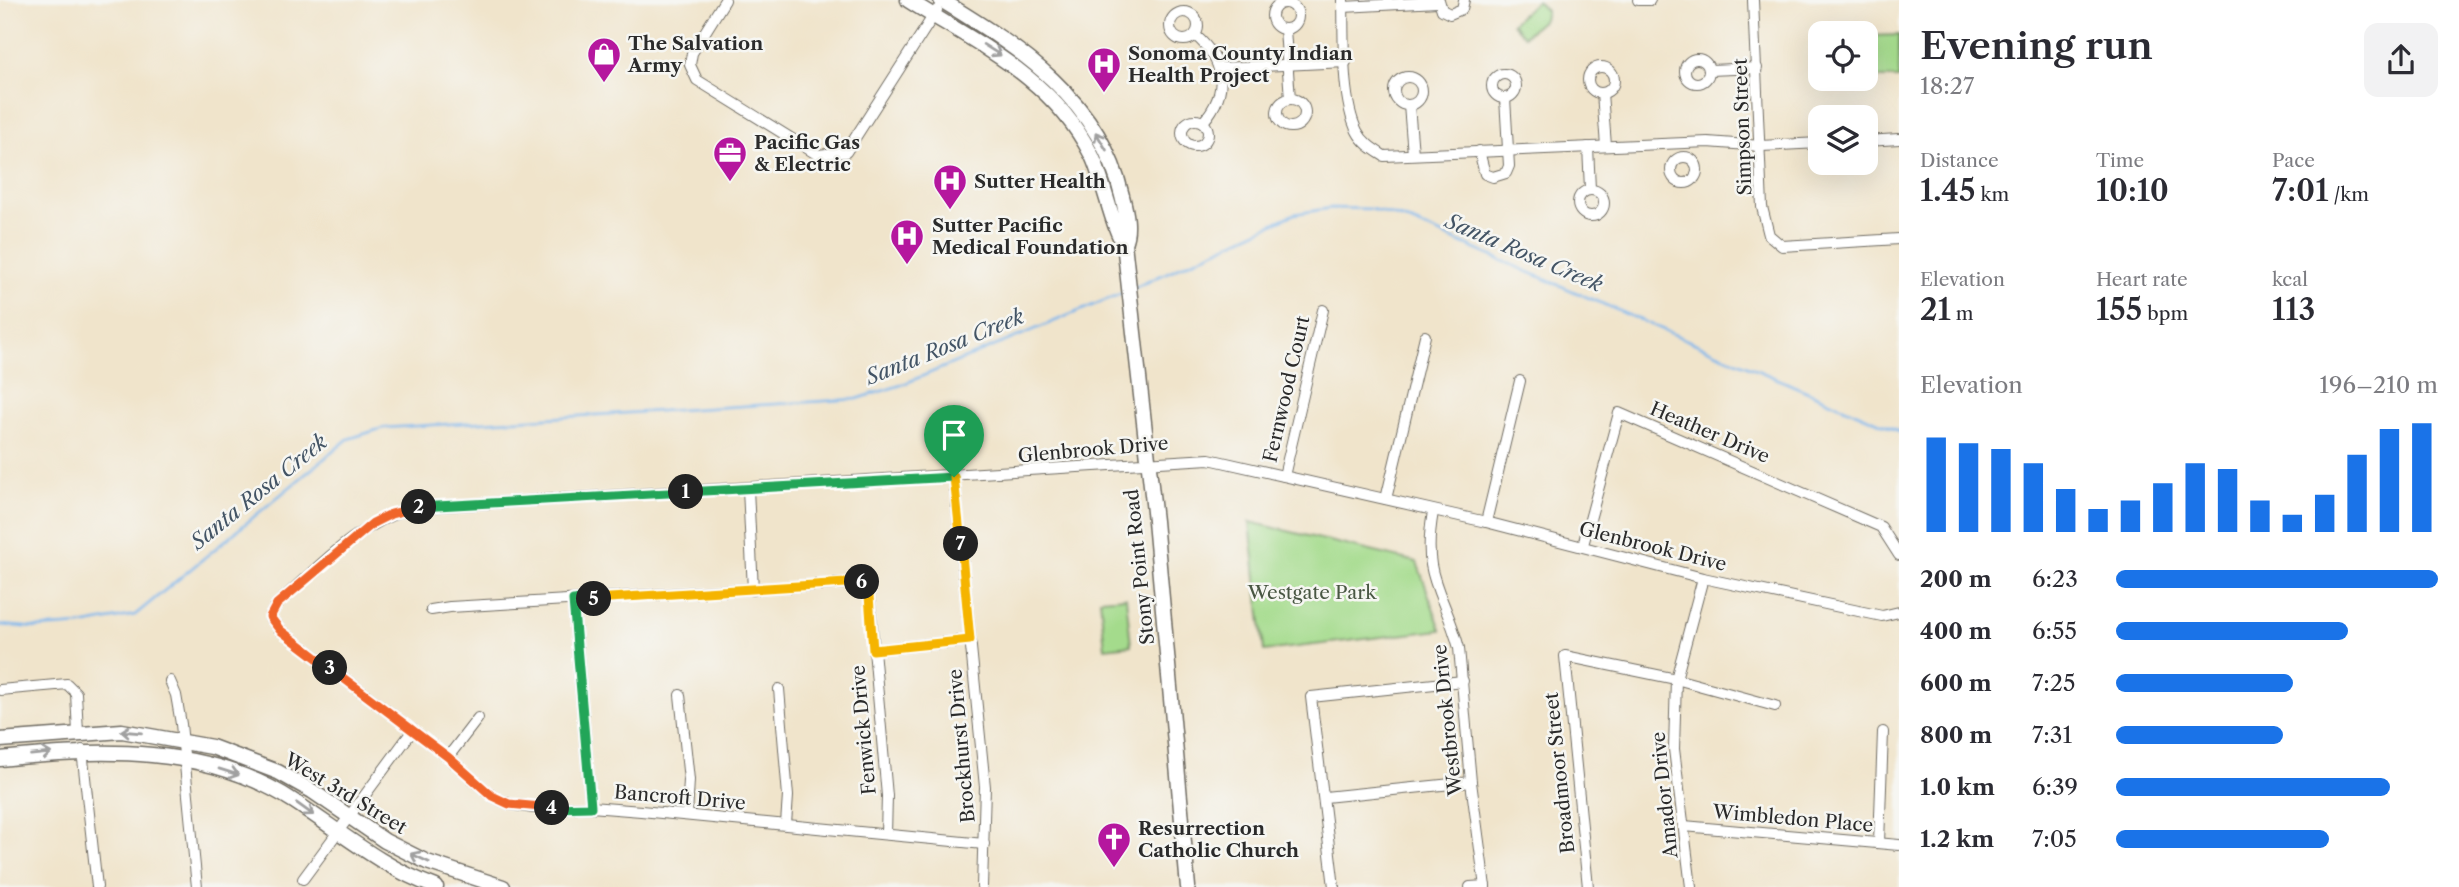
<!DOCTYPE html>
<html lang="en">
<head>
<meta charset="utf-8">
<style>
  :root { --surface:#fff; --page:#f2f2f3; --text:#2b2b33; --muted:#7c7c81; --accent:#1a73e8 }
  body { margin:0; font-family:"Libre Caslon Text",serif; background:var(--page); color:var(--text); height:100vh; display:flex; flex-direction:column; font-size:26px; white-space:nowrap }
  * { box-sizing:border-box; margin:0 }
  p { font-size:23px; color:var(--muted) }
  .icon { flex:none; width:38px; height:38px; fill:none; stroke:currentColor; stroke-width:2; stroke-linecap:round; stroke-linejoin:round }
  .map { position:relative; flex:1; overflow:hidden }
  .sheet { display:flex; flex-direction:column; background:var(--surface); width:560px }
  .sheet>* { flex:none }
  .tools { position:absolute; left:1808px; top:21px; display:grid; gap:14px }
  .tools a { display:grid; place-items:center; width:70px; height:70px; border-radius:14px; background:var(--surface); box-shadow:0 7px 28px #0002; font-size:35px }
  .pin { position:absolute; display:grid; place-items:center; width:60px; height:60px; color:#fff; margin:-72px -30px; border-radius:50% 50% 50% 0; rotate:-45deg; box-shadow:0 0 7px #0007 }
  .pin .icon { rotate:45deg }
  .km { position:absolute; width:35px; height:35px; margin:-18px; border-radius:50%; background:#222; color:#fff; font-size:19px; line-height:35px; text-align:center }
  .round { display:grid; place-items:center; flex:none; width:74px; height:74px; border-radius:14px; background:var(--page) }
  .overview { display:flex; align-items:center; justify-content:space-between; height:119px; padding:0 21px }
  h1 { font-size:38px; font-weight:600; line-height:52px }
  .figures { display:grid; grid-template-columns:repeat(3,1fr); gap:10px; height:119px; padding:7px 21px }
  .figures div { display:grid; align-content:center }
  .figures b { font-size:30px; font-weight:600 }
  .figures small { font-size:19px; font-weight:400 }
  .figures p { font-size:19px }
  .chart { height:196px; padding:14px 21px }
  .chart p { display:flex; justify-content:space-between }
  .chart svg { width:100%; height:126px; margin-top:7px; stroke:var(--accent); stroke-width:6 }
  ul { padding:0 21px; list-style:none; font-size:23px }
  li { display:grid; grid-template-columns:112px 84px 1fr; align-items:center; height:52px }
  li i { height:18px; border-radius:9px; background:var(--accent) }
  main { display:flex; flex:1; min-height:0 }
  .map>svg:first-child { display:block }
  .green { fill:#a4db8c; stroke:#68835c; stroke-width:2 }
  .lines { fill:none; stroke-linecap:round; stroke-linejoin:round }
  .stream { stroke:#7ab5ec; stroke-width:2.5 }
  .minor-casing { stroke:#706c63; stroke-width:12 }
  .secondary-casing { stroke:#706c63; stroke-width:17 }
  .minor { stroke:#fff; stroke-width:10 }
  .secondary { stroke:#fff; stroke-width:14 }
  .oneway { stroke:#a0a0a0 }
  .split-1-casing { stroke:#fff; stroke-width:14 }
  .split-2-casing { stroke:#fff; stroke-width:14 }
  .split-3-casing { stroke:#fff; stroke-width:14 }
  .split-4-casing { stroke:#fff; stroke-width:14 }
  .split-5-casing { stroke:#fff; stroke-width:14 }
  .split-6-casing { stroke:#fff; stroke-width:14 }
  .split-7-casing { stroke:#fff; stroke-width:14 }
  .split-8-casing { stroke:#fff; stroke-width:14 }
  .split-1 { stroke:#22a559; stroke-width:9 }
  .split-2 { stroke:#22a559; stroke-width:9 }
  .split-3 { stroke:#f0652b; stroke-width:9 }
  .split-4 { stroke:#f0652b; stroke-width:9 }
  .split-5 { stroke:#22a559; stroke-width:9 }
  .split-6 { stroke:#f5b400; stroke-width:9 }
  .split-7 { stroke:#f5b400; stroke-width:9 }
  .split-8 { stroke:#f5b400; stroke-width:9 }
  .labels { text-anchor:middle; stroke-width:5; stroke-linejoin:round; paint-order:stroke }
  .poi-label { font-size:19px; font-weight:bold; fill:#2b2b2b; stroke:#f6f6f2; text-anchor:start }
  .street-label { font-size:19px; fill:#2b2b2b; stroke:#f6f6f2 }
  .park-label { font-size:19px; fill:#495743; stroke:#f6f6f2 }
  .water-label { font-size:21px; font-style:italic; fill:#435465; stroke:#f6f6f2 }
</style>
</head>
<body>
<main>
<div class="map">
<svg width="1899" height="887" viewBox="0 0 1899 887">
  <rect width="100%" height="100%" fill="#f6f6f2"/>
  <filter id="ink" filterUnits="userSpaceOnUse"><feTurbulence type="fractalNoise" baseFrequency=".0143" numOctaves="2"/><feDisplacementMap in="SourceGraphic" scale="14" xChannelSelector="R" yChannelSelector="G"/><feConvolveMatrix kernelMatrix="1 2 1 2 8 2 1 2 1" color-interpolation-filters="sRGB"/></filter>
  <filter id="wash" filterUnits="userSpaceOnUse"><feTurbulence type="fractalNoise" baseFrequency=".00686" numOctaves="4" result="noise"/><feDisplacementMap in="SourceGraphic" scale="28" xChannelSelector="R" yChannelSelector="G"/><feGaussianBlur stdDeviation="1.57" result="paint"/><feColorMatrix in="noise" values="0 0 0 0 0 0 0 0 0 0 0 0 0 0 0 0 0 1.4 0 .05"/><feComposite in="paint" operator="in"/></filter>
  <g filter="url(#wash)">
    <rect width="100%" height="100%" fill="#f0e4cb"/>
    <g class="green">
      <polygon points="1537,1 1546,11 1544,19 1524,36 1512,23"/>
      <polygon points="1899,35 1899,78 1866,78 1866,36"/>
      <polygon points="1250,522 1417,562 1441,630 1264,651"/>
      <polygon points="1126,597 1131,645 1105,648 1100,599"/>
    </g>
    <g class="lines">
      <g class="stream">
        <polyline points="1134,288 1294,214 1331,208 1371,209 1405,219 1899,431"/>
        <polyline points="0,625 37,628 81,625 135,615 348,439 383,428 857,399 901,385 1125,292"/>
      </g>
    </g>
  </g>
  <g filter="url(#ink)">
    <g class="lines">
      <g class="minor-casing">
        <g id="minor">
          <polyline points="725,0 692,53 690,65 697,80 818,155 846,152 937,10"/>
          <path d="M1343,0c1,36 -2,99 14,131 6,12 16,18 27,25l324,-14 53,4 59,-3"/>
          <polyline points="1439,0 1442,10 1450,14 1462,9 1464,0"/>
          <polyline points="1638,0 1650,0"/>
          <polyline points="1753,0 1762,207 1769,235 1782,246 1899,239"/>
          <circle cx="1285" cy="16" r="13"/>
          <polyline points="1343,7 1438,2"/>
          <circle cx="1184" cy="26" r="14"/>
          <polyline points="1285,29 1290,99"/>
          <path d="M1195,35c30,26 35,56 8,87"/>
          <circle cx="1697" cy="71" r="12"/>
          <circle cx="1601" cy="80" r="13"/>
          <polyline points="1220,68 1346,62"/>
          <polyline points="1710,70 1757,68"/>
          <circle cx="1504" cy="86" r="12"/>
          <circle cx="1408" cy="91" r="14"/>
          <polyline points="1602,93 1606,146"/>
          <circle cx="1291" cy="113" r="14"/>
          <polyline points="1409,105 1413,154"/>
          <circle cx="1195" cy="133" r="13"/>
          <polyline points="1866,141 1899,139"/>
          <polyline points="1588,147 1590,189"/>
          <polyline points="1479,151 1485,174 1493,177 1506,173 1509,166 1505,98"/>
          <circle cx="1684" cy="170" r="13"/>
          <circle cx="1591" cy="203" r="13"/>
          <polyline points="1284,476 1323,310"/>
          <polyline points="954,477 985,787 982,887"/>
          <polyline points="748,489 753,590"/>
          <polyline points="1386,499 1425,336"/>
          <path d="M1433,512c-12,67 10,77 26,136l12,134 14,105"/>
          <polyline points="1486,522 1520,381"/>
          <polyline points="1583,545 1619,413 1881,527 1899,555"/>
          <polyline points="573,600 591,807"/>
          <polyline points="431,610 450,607 868,582 887,796 886,834"/>
          <polyline points="873,650 970,640"/>
          <polyline points="170,681 176,695 181,724 197,887"/>
          <polyline points="779,689 788,796 786,824"/>
          <polyline points="0,690 67,684 76,693 78,733"/>
          <polyline points="680,695 689,780 687,815"/>
          <polyline points="82,750 97,887"/>
          <polyline points="448,757 478,718"/>
          <polyline points="1325,797 1471,782"/>
          <polyline points="1684,826 1899,845"/>
          <polyline points="1879,843 1883,732"/>
          <path d="M984,844l-343,-33 -50,-4 -58,1 -24,-4 -17,-8 -44,-39 -168,-127 -10,-13 7,-13c41,-36 80,-80 134,-96l798,-49 277,63 217,56 179,38 17,-4"/>
          <polyline points="303,879 413,730"/>
          <polyline points="1334,887 1311,697 1463,681"/>
          <polyline points="1470,887 1485,886"/>
          <polyline points="1588,887 1565,656 1676,679 1775,706"/>
          <polyline points="1691,887 1674,749 1676,679 1703,578"/>
        </g>
      </g>
      <g class="secondary-casing">
        <g id="secondary">
          <path d="M908,0c69,44 144,77 183,154 11,20 23,80 33,89 6,-14 2,-32 -2,-47 -22,-96 -102,-148 -181,-196"/>
          <polyline points="1124,243 1155,521 1188,887"/>
          <polyline points="0,740 122,731 212,747 278,772 312,791 385,841 427,862 503,887"/>
          <path d="M0,759c100,-10 207,-15 295,43 47,31 88,66 141,85"/>
        </g>
      </g>
      <use href="#minor" class="minor"/>
      <use href="#secondary" class="secondary"/>
    </g>
    <defs><path id="oneway-shaft" d="M-6 0H5M1.5-3L5.5 0L1.5 3" fill="none" stroke-width="1.6" stroke-linecap="round" stroke-linejoin="round" transform="scale(1.75)"/></defs>
    <g class="oneway">
      <use href="#oneway-shaft" transform="translate(992 50) rotate(32)"/>
      <use href="#oneway-shaft" transform="translate(1101 141) rotate(-121)"/>
      <use href="#oneway-shaft" transform="translate(131 732) rotate(-175)"/>
      <use href="#oneway-shaft" transform="translate(41 754) rotate(-6)"/>
      <use href="#oneway-shaft" transform="translate(229 772) rotate(17)"/>
      <use href="#oneway-shaft" transform="translate(305 809) rotate(36)"/>
      <use href="#oneway-shaft" transform="translate(420 858) rotate(-155)"/>
    </g>
  </g>
  <g class="lines" filter="url(#ink)">
    <g class="split-1-casing">
      <polyline id="split-1" points="686,492 954,477"/>
    </g>
    <g class="split-2-casing">
      <polyline id="split-2" points="419,507 686,492"/>
    </g>
    <g class="split-3-casing">
      <polyline id="split-3" points="330,668 280,630 270,617 277,604 373,523 391,514 419,507"/>
    </g>
    <g class="split-4-casing">
      <polyline id="split-4" points="330,668 448,757 492,796 509,804 552,808"/>
    </g>
    <g class="split-5-casing">
      <polyline id="split-5" points="552,808 591,807 573,600 594,599"/>
    </g>
    <g class="split-6-casing">
      <polyline id="split-6" points="594,599 862,582"/>
    </g>
    <g class="split-7-casing">
      <polyline id="split-7" points="862,582 868,582 873,650 970,640 961,544"/>
    </g>
    <g class="split-8-casing">
      <polyline id="split-8" points="954,477 961,544"/>
    </g>
    <use href="#split-1" class="split-1"/>
    <use href="#split-2" class="split-2"/>
    <use href="#split-3" class="split-3"/>
    <use href="#split-4" class="split-4"/>
    <use href="#split-5" class="split-5"/>
    <use href="#split-6" class="split-6"/>
    <use href="#split-7" class="split-7"/>
    <use href="#split-8" class="split-8"/>
  </g>
  <defs>
    <g id="shop-pin" transform="scale(1.75)"><path d="M0 17L-7.5 6A9.5 9.5 0 1 1 7.5 6Z" fill="#b5179e" stroke="#f6f6f2"/><path d="M-5-2.5h2.3a2.7 3.5 0 0 1 5.4 0H5L5.5 6h-11ZM-1.5-2.5h3a1.5 2.3 0 0 0-3 0Z" fill="#fff"/></g>
    <g id="hospital-pin" transform="scale(1.75)"><path d="M0 17L-7.5 6A9.5 9.5 0 1 1 7.5 6Z" fill="#b5179e" stroke="#f6f6f2"/><path d="M-5-5h3v3.5h4V-5h3V5h-3V1.5h-4V5h-3Z" fill="#fff"/></g>
    <g id="office-pin" transform="scale(1.75)"><path d="M0 17L-7.5 6A9.5 9.5 0 1 1 7.5 6Z" fill="#b5179e" stroke="#f6f6f2"/><path d="M-6-3h4V-5.5h4V-3h4V5H-6ZM-1-4.5V-3h2v-1.5ZM-6 0V1H6V0Z" fill="#fff"/></g>
    <g id="church-pin" transform="scale(1.75)"><path d="M0 17L-7.5 6A9.5 9.5 0 1 1 7.5 6Z" fill="#b5179e" stroke="#f6f6f2"/><path d="M-1.2-6h2.4v3.5h3.3v2.4h-3.3V6h-2.4V-.1h-3.3v-2.4h3.3Z" fill="#fff"/></g>
  </defs>
  <g fill-rule="evenodd">
    <use href="#shop-pin" x="604" y="54"/>
    <use href="#hospital-pin" x="1104" y="64"/>
    <use href="#office-pin" x="730" y="153"/>
    <use href="#hospital-pin" x="950" y="181"/>
    <use href="#hospital-pin" x="907" y="236"/>
    <use href="#church-pin" x="1114" y="839"/>
  </g>
  <g class="labels">
    <g class="poi-label">
      <text x="628" y="50">The Salvation<tspan x="628" dy="22">Army</tspan></text>
      <text x="1128" y="60">Sonoma County Indian<tspan x="1128" dy="22">Health Project</tspan></text>
      <text x="754" y="149">Pacific Gas<tspan x="754" dy="22">&amp; Electric</tspan></text>
      <text x="974" y="188">Sutter Health</text>
      <text x="932" y="232">Sutter Pacific<tspan x="932" dy="22">Medical Foundation</tspan></text>
      <text x="1138" y="835">Resurrection<tspan x="1138" dy="22">Catholic Church</tspan></text>
    </g>
    <g class="street-label">
      <text transform="translate(1742 127) rotate(-92)" y="7">Simpson Street</text>
      <text transform="translate(1286 389) rotate(-77)" y="7">Fernwood Court</text>
      <text transform="translate(1710 432) rotate(23)" y="7">Heather Drive</text>
      <text transform="translate(1093 449) rotate(-5)" y="7">Glenbrook Drive</text>
      <text transform="translate(1653 546) rotate(14)" y="7">Glenbrook Drive</text>
      <text transform="translate(1139 567) rotate(-96)" y="7">Stony Point Road</text>
      <text transform="translate(1447 720) rotate(-96)" y="7">Westbrook Drive</text>
      <text transform="translate(863 730) rotate(-95)" y="7">Fenwick Drive</text>
      <text transform="translate(961 746) rotate(-95)" y="7">Brockhurst Drive</text>
      <text transform="translate(1559 773) rotate(-96)" y="7">Broadmoor Street</text>
      <text transform="translate(346 793) rotate(31)" y="7">West 3rd Street</text>
      <text transform="translate(1664 795) rotate(-96)" y="7">Amador Drive</text>
      <text transform="translate(680 797) rotate(5)" y="7">Bancroft Drive</text>
      <text transform="translate(1793 818) rotate(5)" y="7">Wimbledon Place</text>
    </g>
    <g class="park-label">
      <text x="1312" y="599">Westgate Park</text>
    </g>
    <g class="water-label">
      <text transform="translate(1524 253) rotate(23)" y="7">Santa Rosa Creek</text>
      <text transform="translate(945 347) rotate(-22)" y="7">Santa Rosa Creek</text>
      <text transform="translate(259 492) rotate(-39)" y="7">Santa Rosa Creek</text>
    </g>
  </g>
</svg>
<div class="tools">
<a><svg class="icon" aria-label="locate" viewBox="0 0 24 24"><circle cx="12" cy="12" r="6"/><path d="M12 2v4M12 18v4M2 12h4M18 12h4"/></svg></a>
<a><svg class="icon" aria-label="layers" viewBox="0 0 24 24"><path d="M12 4l9 5-9 5-9-5zM3 14l9 5 9-5"/></svg></a>
</div>
<div class="pin" style="left:954px;top:477px;background:#1e9e55"><svg class="icon" aria-label="arrive" viewBox="0 0 24 24"><path d="M6 21V4h12l-3 4 3 4H6"/></svg></div>
<b class="km" style="left:686px;top:492px">1</b>
<b class="km" style="left:419px;top:507px">2</b>
<b class="km" style="left:330px;top:668px">3</b>
<b class="km" style="left:552px;top:808px">4</b>
<b class="km" style="left:594px;top:599px">5</b>
<b class="km" style="left:862px;top:582px">6</b>
<b class="km" style="left:961px;top:544px">7</b>
</div>
<section class="sheet">
<div class="overview"><div><h1>Evening run</h1><p>18:27</p></div><a class="round"><svg class="icon" aria-label="share" viewBox="0 0 24 24"><path d="M12 15V3M7 8l5-5 5 5M5 13v7h14v-7"/></svg></a></div>
<div class="figures">
<div><p>Distance</p><b>1.45<small> km</small></b></div>
<div><p>Time</p><b>10:10</b></div>
<div><p>Pace</p><b>7:01<small> /km</small></b></div>
</div>
<div class="figures">
<div><p>Elevation</p><b>21<small> m</small></b></div>
<div><p>Heart rate</p><b>155<small> bpm</small></b></div>
<div><p>kcal</p><b>113</b></div>
</div>
<div class="chart"><p><span>Elevation</span>196–210 m</p>
<svg viewBox="0 0 160 44" preserveAspectRatio="none"><path d="M5 44V11M15 44V13M25 44V15M35 44V20M45 44V29M55 44V36M65 44V33M75 44V27M85 44V20M95 44V22M105 44V33M115 44V38M125 44V31M135 44V17M145 44V8M155 44V6"/></svg>
</div>
<ul>
<li><b>200 m</b>6:23<i style="width:100%"></i></li>
<li><b>400 m</b>6:55<i style="width:72%"></i></li>
<li><b>600 m</b>7:25<i style="width:55%"></i></li>
<li><b>800 m</b>7:31<i style="width:52%"></i></li>
<li><b>1.0 km</b>6:39<i style="width:85%"></i></li>
<li><b>1.2 km</b>7:05<i style="width:66%"></i></li>
</ul>
</section>
</main>
</body>
</html>
